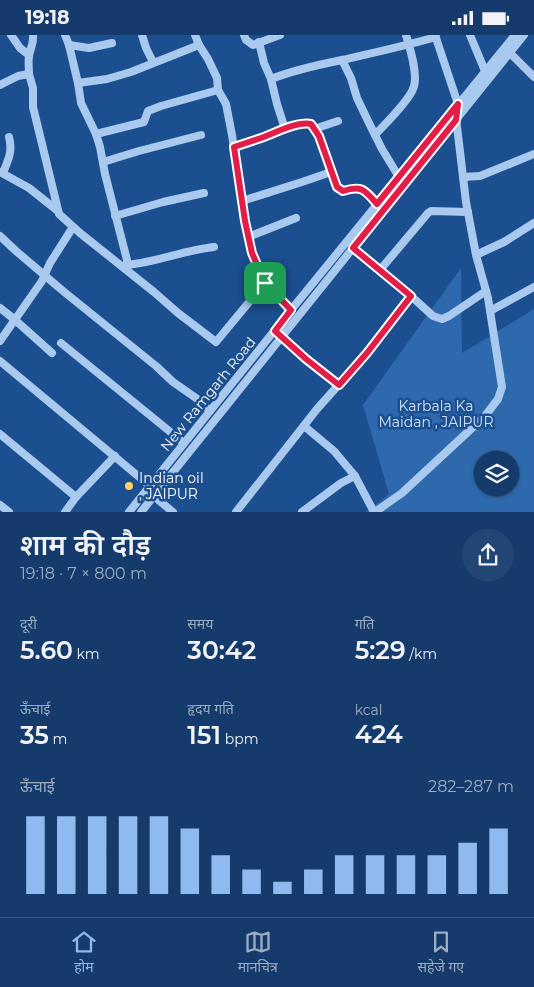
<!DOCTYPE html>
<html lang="hi">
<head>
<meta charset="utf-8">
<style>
  :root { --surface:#143b6b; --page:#214673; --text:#f1f3f6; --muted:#9dadc1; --line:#33557e; --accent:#90b9f0 }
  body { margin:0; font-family:Montserrat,"Noto Sans Devanagari",sans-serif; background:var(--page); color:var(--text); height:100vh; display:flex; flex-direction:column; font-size:19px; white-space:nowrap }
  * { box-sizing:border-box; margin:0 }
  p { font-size:16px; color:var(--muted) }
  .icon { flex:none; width:28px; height:28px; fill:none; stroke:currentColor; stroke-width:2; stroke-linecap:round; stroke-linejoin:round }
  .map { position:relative; height:477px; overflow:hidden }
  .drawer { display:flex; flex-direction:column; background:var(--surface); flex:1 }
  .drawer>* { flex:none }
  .fabs { position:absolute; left:474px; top:416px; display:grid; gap:10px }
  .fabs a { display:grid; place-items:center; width:45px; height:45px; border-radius:50%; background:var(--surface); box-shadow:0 1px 4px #0004,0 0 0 1px var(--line); font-size:25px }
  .pin { position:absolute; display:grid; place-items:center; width:42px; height:42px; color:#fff; margin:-21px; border-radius:10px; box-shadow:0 2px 8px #0006 }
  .round { display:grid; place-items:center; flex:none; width:52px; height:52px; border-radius:26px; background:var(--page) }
  .summary { display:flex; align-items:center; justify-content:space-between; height:85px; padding:0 20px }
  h1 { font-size:28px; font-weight:600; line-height:38px }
  .metrics { display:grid; grid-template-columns:repeat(3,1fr); gap:8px; height:85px; padding:5px 20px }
  .metrics div { display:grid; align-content:center }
  .metrics b { font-size:25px; font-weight:600 }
  .metrics small { font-size:14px; font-weight:400 }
  .metrics p { font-size:14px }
  .chart { height:140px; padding:10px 20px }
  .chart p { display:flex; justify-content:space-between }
  .chart svg { width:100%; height:90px; margin-top:5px; stroke:var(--accent); stroke-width:6 }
  .status { display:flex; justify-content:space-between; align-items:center; height:35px; padding:0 25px; background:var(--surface); direction:ltr }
  .status svg { height:14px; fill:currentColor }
  .menu { display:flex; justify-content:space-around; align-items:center; height:70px; border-top:1px solid var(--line); background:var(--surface); font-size:14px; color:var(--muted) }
  .menu a { display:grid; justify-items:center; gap:2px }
  .menu .current { color:var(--accent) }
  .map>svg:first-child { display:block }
  .green { fill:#2e69ad; fill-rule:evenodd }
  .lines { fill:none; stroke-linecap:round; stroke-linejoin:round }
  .minor { stroke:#a9c9ee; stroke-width:8 }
  .route-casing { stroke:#fff; stroke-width:10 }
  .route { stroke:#e11d48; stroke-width:6 }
  .poi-dot { fill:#ffd166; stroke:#1b4f8f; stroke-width:2 }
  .labels { text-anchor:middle; stroke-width:5; stroke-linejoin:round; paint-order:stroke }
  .street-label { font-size:14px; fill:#fff; stroke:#1b4f8f }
  .park-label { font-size:14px; fill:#cfe3fa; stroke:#1b4f8f }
  .poi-label { font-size:14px; fill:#fff; stroke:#1b4f8f; text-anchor:start }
</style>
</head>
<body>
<div class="status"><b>19:18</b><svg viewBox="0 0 49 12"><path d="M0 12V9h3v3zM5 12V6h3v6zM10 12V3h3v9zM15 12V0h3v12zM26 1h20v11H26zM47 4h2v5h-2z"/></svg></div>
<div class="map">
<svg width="534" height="477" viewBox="0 0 534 477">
  <rect width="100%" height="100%" fill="#1b4f8f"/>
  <path class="green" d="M461,233l1,85 72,-44v203h-168l23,-18 -26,-89zM482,425h28v27h-28z"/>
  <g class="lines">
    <g class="minor">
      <polyline points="11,0 20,13 29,20"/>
      <polyline points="65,0 69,10 78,48 81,68 96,99 100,112 105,139 127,225 127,235"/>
      <polyline points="142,0 146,13 153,27"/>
      <polyline points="195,0 199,10 208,24 217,43 218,55 226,69 232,100 245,186 252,218 265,248"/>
      <polyline points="244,0 246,5 253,10 280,0"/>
      <polyline points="435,0 458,69 458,72"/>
      <polyline points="470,0 485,36"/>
      <polyline points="259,7 264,28 271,44"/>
      <polyline points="69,10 89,13 112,8"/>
      <polyline points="510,18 534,42"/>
      <polyline points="342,25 351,43 357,63 369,88 382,114 399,142"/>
      <path d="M29,39c0,-6 -1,-12 0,-18 1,-7 5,-13 4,-21"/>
      <polyline points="78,48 107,44 131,37 199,10"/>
      <polyline points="0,50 18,41 29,39 33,53 33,72 59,179 80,198 154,257 178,278 216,307 265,248 291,275"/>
      <polyline points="314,94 338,86"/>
      <polyline points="96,99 144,87 148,76 161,71 218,55"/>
      <path d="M375,100c10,-11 33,-33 38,-46 6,-12 -3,-41 -7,-54"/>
      <polyline points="234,112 262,103 285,94"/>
      <polyline points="103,127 139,116 201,100"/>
      <polyline points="0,137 29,153 58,176"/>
      <path d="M3,138c5,-13 10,-21 6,-36"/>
      <polyline points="463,142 480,141 534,119"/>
      <polyline points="242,166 302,147 331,137"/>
      <path d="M377,169c-12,-14 -15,-19 -34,-13l-6,-4 -18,-51 -8,-12 -6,-1 -20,6 -8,-25 -6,-25c23,-9 46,-14 71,-19 31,-7 63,-14 94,-23"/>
      <polyline points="115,181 163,167 204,158"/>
      <polyline points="0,201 16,216 63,256 156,331 173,347 196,363 210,376"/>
      <polyline points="248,202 296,183"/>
      <polyline points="476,220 504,207 534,188"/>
      <path d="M127,230c30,-3 58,-15 87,-18"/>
      <polyline points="380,235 428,178 431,176 468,177"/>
      <polyline points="411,261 433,281 442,284 449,281 486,256"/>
      <polyline points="0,273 14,284 52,318"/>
      <polyline points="490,276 534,252"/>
      <polyline points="278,299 306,324 339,350"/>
      <polyline points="0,306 42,246 50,228 73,192"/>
      <polyline points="61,308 184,408"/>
      <polyline points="0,326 150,451"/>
      <polyline points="304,391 334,416 355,441 374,477"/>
      <polyline points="0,399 76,462"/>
      <polyline points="150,458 173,477"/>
      <polyline points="0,470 9,477"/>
      <polyline points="65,477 76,462 115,421"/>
      <polyline points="129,477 291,275 515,0"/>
      <polyline points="141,477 524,0"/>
      <polyline points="236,477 317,374 367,318 411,261 353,213"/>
      <polyline points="302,477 341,448 355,441"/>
      <polyline points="375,477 402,458 485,381 498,364 502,352 488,263 476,220 466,167 456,83"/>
    </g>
  </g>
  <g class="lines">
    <g class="route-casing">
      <path id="route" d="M458,69l-2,16 -103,128 58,48 -44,57 -28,32 -33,-26 -31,-28 16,-21 -26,-27 -13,-30 -7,-32 -11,-74c9,-3 18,-6 27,-9 14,-5 36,-17 50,-14l8,12 18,51 6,4c19,-6 22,-1 34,13z"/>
    </g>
    <use href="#route" class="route"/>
  </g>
  <circle class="poi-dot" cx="129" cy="451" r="5"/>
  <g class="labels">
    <g class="street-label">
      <text transform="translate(208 359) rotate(-51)" y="5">New Ramgarh Road</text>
    </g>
    <g class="park-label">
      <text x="436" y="376">Karbala Ka<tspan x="436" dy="16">Maidan , JAIPUR</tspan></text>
    </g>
    <g class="poi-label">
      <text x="139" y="448">Indian oil<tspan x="139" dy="16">, JAIPUR</tspan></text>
    </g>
  </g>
</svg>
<div class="fabs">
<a><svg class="icon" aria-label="layers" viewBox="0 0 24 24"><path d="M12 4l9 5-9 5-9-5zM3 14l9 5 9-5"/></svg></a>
</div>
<div class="pin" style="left:265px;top:248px;background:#1e9e55"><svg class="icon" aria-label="arrive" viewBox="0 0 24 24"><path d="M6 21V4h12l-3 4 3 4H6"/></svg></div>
</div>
<section class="drawer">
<div class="summary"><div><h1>शाम की दौड़</h1><p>19:18 · 7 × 800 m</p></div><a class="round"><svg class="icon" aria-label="share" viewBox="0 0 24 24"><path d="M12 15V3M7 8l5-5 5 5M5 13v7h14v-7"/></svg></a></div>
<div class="metrics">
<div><p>दूरी</p><b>5.60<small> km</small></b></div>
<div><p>समय</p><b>30:42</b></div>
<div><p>गति</p><b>5:29<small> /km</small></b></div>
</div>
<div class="metrics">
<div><p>ऊँचाई</p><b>35<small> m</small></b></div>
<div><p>हृदय गति</p><b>151<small> bpm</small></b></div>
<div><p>kcal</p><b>424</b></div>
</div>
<div class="chart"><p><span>ऊँचाई</span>282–287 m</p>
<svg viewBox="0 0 160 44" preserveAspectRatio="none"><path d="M5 44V6M15 44V6M25 44V6M35 44V6M45 44V6M55 44V12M65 44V25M75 44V32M85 44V38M95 44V32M105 44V25M115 44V25M125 44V25M135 44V25M145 44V19M155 44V12"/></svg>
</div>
</section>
<nav class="menu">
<a class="current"><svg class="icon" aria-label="home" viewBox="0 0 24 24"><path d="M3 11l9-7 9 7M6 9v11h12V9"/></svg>होम</a>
<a><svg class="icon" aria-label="map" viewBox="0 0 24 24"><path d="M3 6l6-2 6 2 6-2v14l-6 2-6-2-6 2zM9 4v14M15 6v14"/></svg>मानचित्र</a>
<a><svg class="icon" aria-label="saved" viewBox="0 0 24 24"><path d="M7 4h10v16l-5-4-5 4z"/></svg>सहेजे गए</a>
</nav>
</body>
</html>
